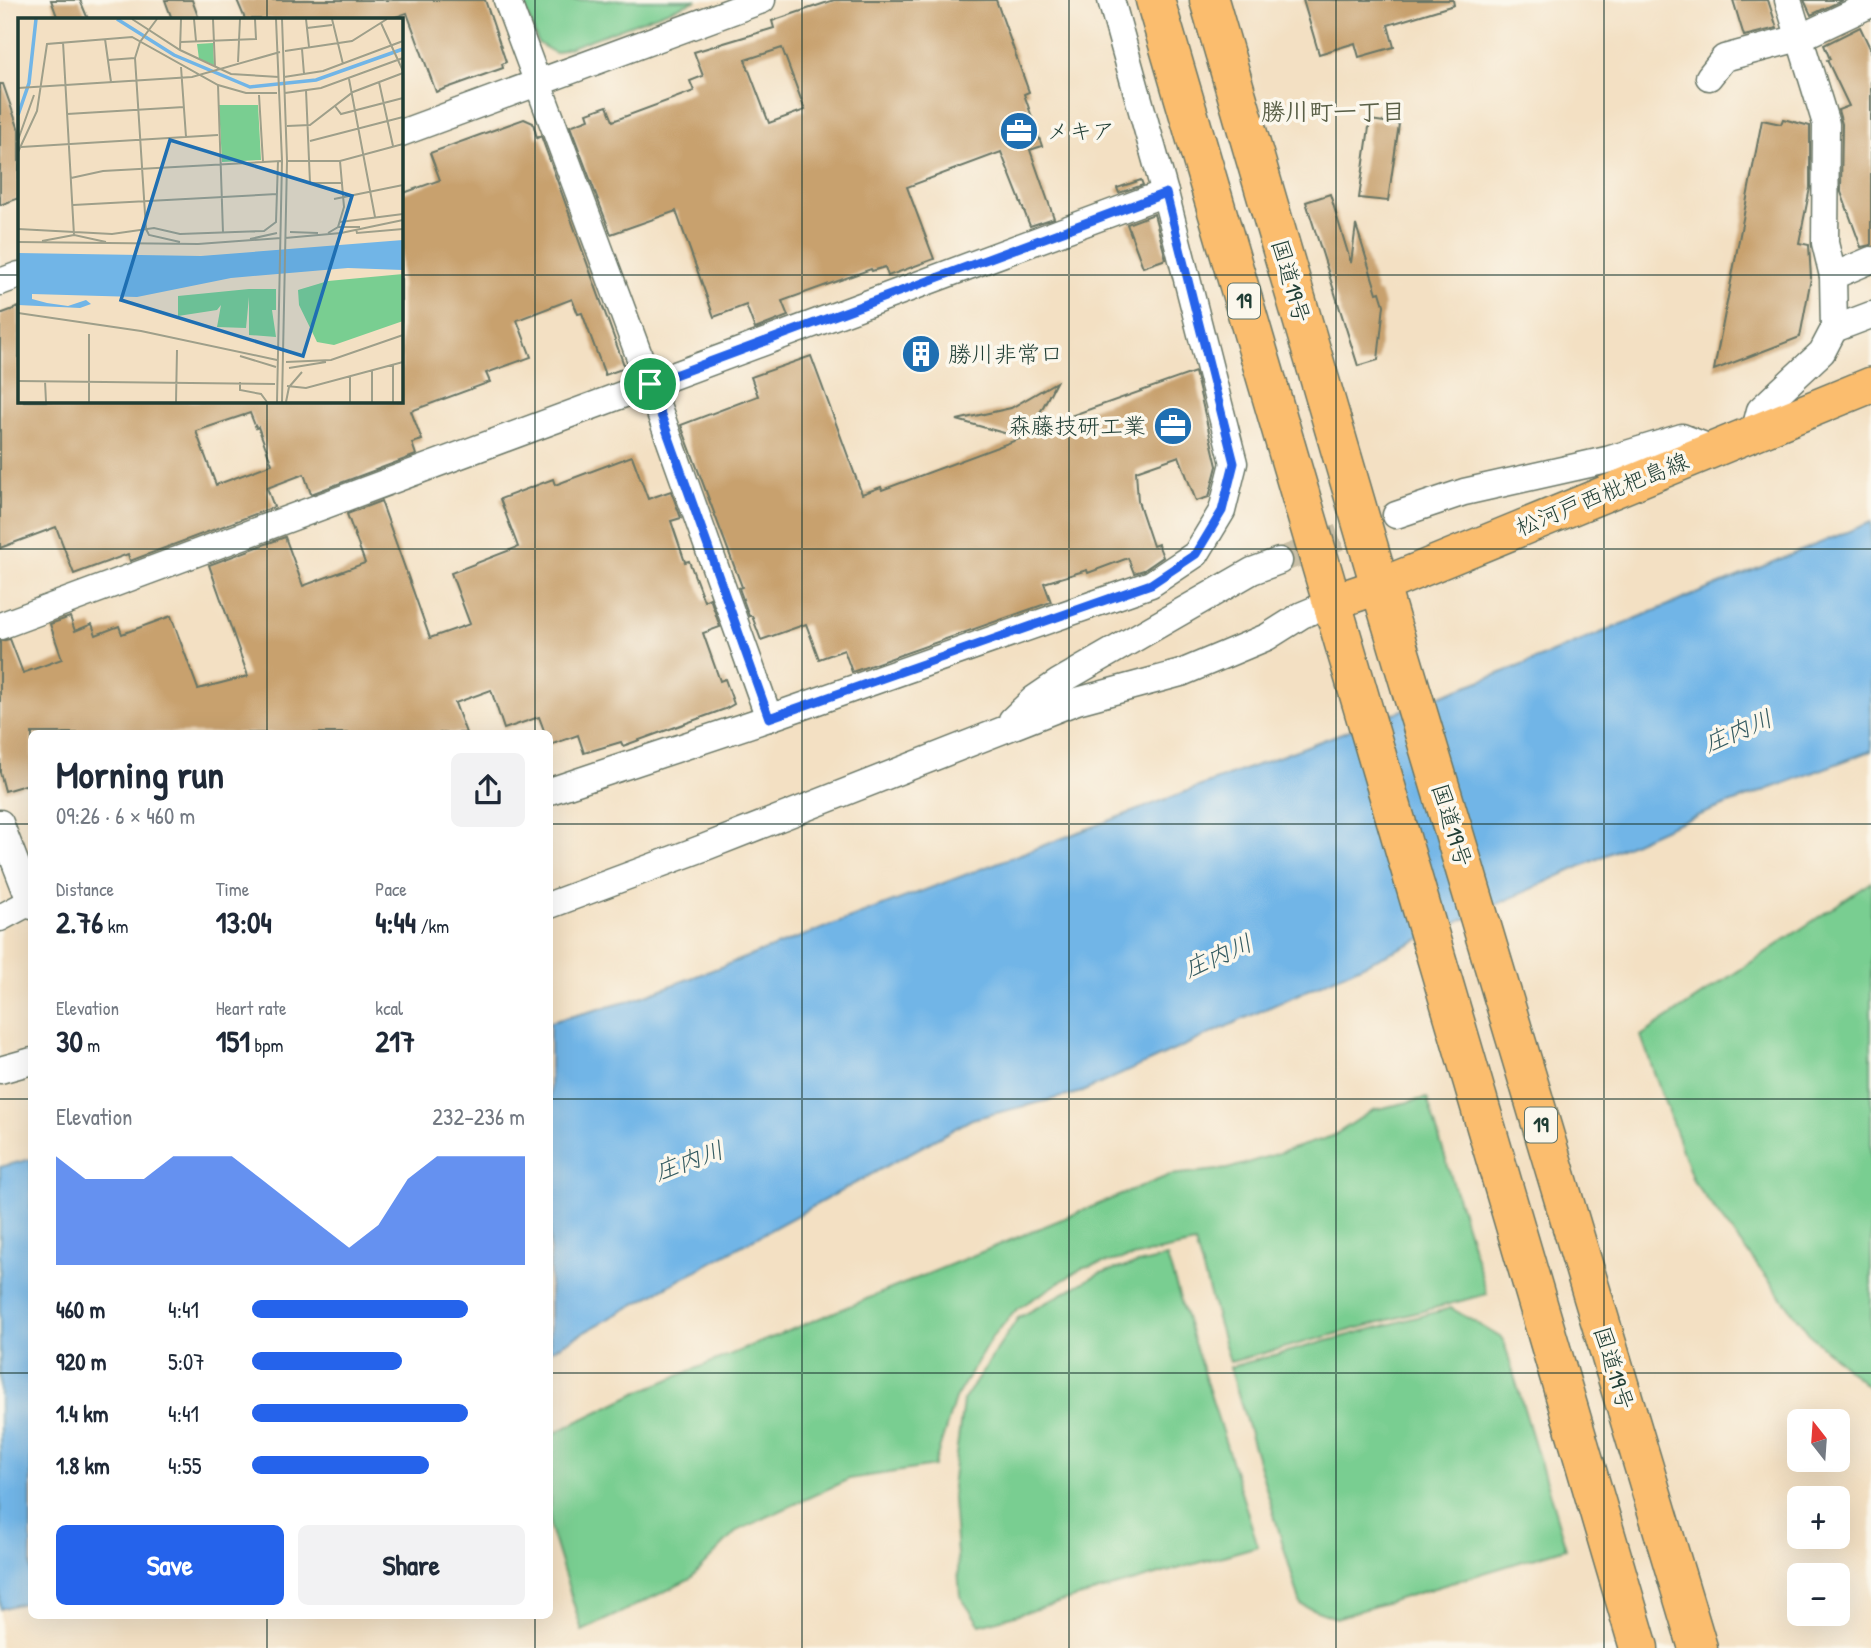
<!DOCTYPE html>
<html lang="en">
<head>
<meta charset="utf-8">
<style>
  :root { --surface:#fff; --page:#f2f2f3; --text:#1f2937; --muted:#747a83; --accent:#2563eb }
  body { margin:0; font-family:"Patrick Hand","Klee One",sans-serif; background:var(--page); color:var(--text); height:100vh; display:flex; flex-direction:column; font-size:26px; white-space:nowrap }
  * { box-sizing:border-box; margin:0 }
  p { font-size:23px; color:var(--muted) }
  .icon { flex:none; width:38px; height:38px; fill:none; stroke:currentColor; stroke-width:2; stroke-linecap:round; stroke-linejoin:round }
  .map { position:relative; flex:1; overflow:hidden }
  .details { position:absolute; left:28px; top:730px; width:525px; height:889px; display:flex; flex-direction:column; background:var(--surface); border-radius:10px; box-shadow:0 7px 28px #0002 }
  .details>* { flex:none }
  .needle { width:46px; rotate:343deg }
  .fabs { position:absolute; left:1787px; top:1409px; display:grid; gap:14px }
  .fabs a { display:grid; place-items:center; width:63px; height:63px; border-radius:10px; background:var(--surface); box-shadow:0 7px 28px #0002; font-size:35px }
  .pin { position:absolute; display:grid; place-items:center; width:60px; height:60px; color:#fff; margin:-30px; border:4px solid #fff; border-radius:50%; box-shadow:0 2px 7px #0007 }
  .round { display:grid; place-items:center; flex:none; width:74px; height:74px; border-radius:10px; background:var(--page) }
  .headline { display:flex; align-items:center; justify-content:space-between; height:119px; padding:0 28px }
  h1 { font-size:38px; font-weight:700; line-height:52px }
  .stats { display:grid; grid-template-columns:repeat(3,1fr); gap:10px; height:119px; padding:7px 28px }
  .stats div { display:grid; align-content:center }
  .stats b { font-size:30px; font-weight:700 }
  .stats small { font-size:19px; font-weight:400 }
  .stats p { font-size:19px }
  .chart { height:196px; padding:14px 28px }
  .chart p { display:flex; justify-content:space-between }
  .chart svg { width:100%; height:126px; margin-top:7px; fill:var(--accent); opacity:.7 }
  .primary-button { display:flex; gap:14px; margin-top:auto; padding:14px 28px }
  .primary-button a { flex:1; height:80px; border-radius:10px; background:var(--accent); color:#fff; font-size:28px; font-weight:700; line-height:80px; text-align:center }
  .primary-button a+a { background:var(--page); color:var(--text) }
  ul { padding:0 28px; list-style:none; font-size:23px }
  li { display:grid; grid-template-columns:112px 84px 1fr; align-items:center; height:52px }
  li i { height:18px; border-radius:9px; background:var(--accent) }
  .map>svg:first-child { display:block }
  .green { fill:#79ce91; stroke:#4c8662; stroke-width:2 }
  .water { fill:#71b5e7; stroke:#48798e; stroke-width:2 }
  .building { fill:#c8a16e; fill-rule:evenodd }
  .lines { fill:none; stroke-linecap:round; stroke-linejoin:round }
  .minor-tunnel { stroke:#c9bfa6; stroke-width:26; stroke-dasharray:26 13; stroke-linecap:butt }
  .minor-casing { stroke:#697666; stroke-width:29 }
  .major-casing { stroke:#697666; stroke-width:38 }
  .highway-casing { stroke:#697666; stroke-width:41 }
  .minor { stroke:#fff; stroke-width:26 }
  .major { stroke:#fbbd6e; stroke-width:35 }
  .highway { stroke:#fbbd6e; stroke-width:38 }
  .route-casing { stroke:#fff; stroke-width:14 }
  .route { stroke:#2563eb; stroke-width:9 }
  .grid { fill:none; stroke:#1f3d34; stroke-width:2; stroke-opacity:0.55 }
  .labels { text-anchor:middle; stroke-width:7; stroke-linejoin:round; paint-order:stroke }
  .shield { fill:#fbf7ec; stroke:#61756b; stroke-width:2 }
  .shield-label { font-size:21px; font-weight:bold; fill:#1f3d34 }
  .poi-label { font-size:23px; fill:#1f3d34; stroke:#fbf7ec; text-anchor:start }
  .street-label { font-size:23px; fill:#1f3d34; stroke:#fbf7ec }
  .neighbourhood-label { font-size:24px; font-weight:bold; fill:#5a6048; stroke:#fbf7ec }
  .water-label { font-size:24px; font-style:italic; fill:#345b61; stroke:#fbf7ec }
  .inset-river { fill:none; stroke:#71b5e7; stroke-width:3.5 }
  .inset-road { fill:none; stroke:#9e9f8a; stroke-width:2 }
  .view { fill:#1f6fb2; fill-opacity:0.15; stroke:#1f6fb2; stroke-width:3.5 }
  .inset-edge { fill:none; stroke:#1f3d34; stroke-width:3.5 }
</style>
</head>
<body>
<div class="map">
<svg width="1871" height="1648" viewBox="0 0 1871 1648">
  <rect width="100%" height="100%" fill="#fbf7ec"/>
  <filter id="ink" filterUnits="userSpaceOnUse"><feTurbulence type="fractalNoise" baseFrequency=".0143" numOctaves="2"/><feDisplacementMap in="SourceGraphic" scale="14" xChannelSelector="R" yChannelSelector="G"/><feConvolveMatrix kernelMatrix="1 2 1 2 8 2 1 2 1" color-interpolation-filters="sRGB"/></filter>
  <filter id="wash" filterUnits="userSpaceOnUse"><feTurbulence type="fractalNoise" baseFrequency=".00686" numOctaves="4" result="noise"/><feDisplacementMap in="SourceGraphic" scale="28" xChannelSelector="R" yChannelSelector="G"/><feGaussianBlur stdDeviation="1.57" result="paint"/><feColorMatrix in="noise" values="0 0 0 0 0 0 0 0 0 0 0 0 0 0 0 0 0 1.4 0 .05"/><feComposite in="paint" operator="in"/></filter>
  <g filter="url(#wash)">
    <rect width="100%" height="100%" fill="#f3e0c3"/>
    <g class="green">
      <polygon points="522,0 697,0 555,53 538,43"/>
      <polygon points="1871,882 1871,1390 1811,1336 1693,1181 1641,1036"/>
      <polygon points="1427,1098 1487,1294 1230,1362 1195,1244 1084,1267 1017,1309 992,1337 955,1399 934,1466 849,1479 737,1531 689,1580 582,1631 550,1528 550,1435 636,1393 1170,1175 1228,1169 1333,1136 1373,1110"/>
      <polygon points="1167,1257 1258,1546 980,1625 960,1596 952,1486 963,1401 1018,1318 1100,1273"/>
      <polygon points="1451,1308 1503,1339 1566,1548 1336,1618 1301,1605 1230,1367"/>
    </g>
    <g class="water">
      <polygon points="1871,522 1871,751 1670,826 1082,1092 972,1119 550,1351 550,1022 630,1001 1525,664"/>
      <polygon points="31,1159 31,1601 0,1609 0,1167"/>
    </g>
    <g id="blocks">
      <g class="building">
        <polygon points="51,0 80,0 88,19 58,19"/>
        <polygon points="165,0 192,0 199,19 172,19"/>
        <polygon points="237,0 485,0 506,62 502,64 503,68 436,92 407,13 390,19 245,19"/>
        <path d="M834,0h162l33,92 -5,2 18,52 -12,4 24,68 -24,8 -29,-74 -94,35 27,72 -46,17 -3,-9 -13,4 -1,-2 -89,32 6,15 -33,13 -9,-24 -32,12 -38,-106 -65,23 -41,-108 19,-7 -2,-6 20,-7 6,15 81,-30 -4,-10 13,-5 -9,-24 80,-24 -2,-7zM782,48l23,62 -36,13 -24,-63z"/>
        <polygon points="1303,0 1453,0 1454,5 1388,25 1394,47 1359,57 1355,43 1319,54"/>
        <polygon points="1733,0 1768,0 1777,28 1744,36"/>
        <polygon points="1804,0 1843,0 1811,15"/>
        <polygon points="1860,27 1871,50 1871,245 1861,247 1841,192 1842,124 1838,110 1849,106 1827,60 1830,59 1824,45"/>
        <polygon points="0,84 3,84 19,130 19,198 0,205"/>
        <path d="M524,119l9,4 4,15 4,-2 84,232 -20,7 -23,-62 -4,1 -6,-15 -55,21 14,37 -45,16 4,9 -79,29 11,29 -10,3 4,12 -105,39 -7,-20 -37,14 7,19 -144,54 -2,-7 -54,20 -18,-47 -56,21v-234l19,-7v94h382v-207l39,-14 -10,-27zM250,413l6,15 2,-1 14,37 -56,21 -20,-54z"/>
        <polygon points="1783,119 1810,126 1810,188 1799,243 1809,245 1811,278 1800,337 1714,370 1762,120 1781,124"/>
        <polygon points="1370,120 1399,124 1388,201 1359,198"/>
        <polygon points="1141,180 1143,185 1119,193 1117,188"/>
        <polygon points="1330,194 1351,263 1356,225 1377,293 1380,292 1384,305 1378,360 1358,366 1306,202"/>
        <polygon points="1154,214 1166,259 1143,267 1127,224"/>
        <polygon points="811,356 862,494 881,487 882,490 1022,438 957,420 1011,408 1056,382 1031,430 1195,372 1217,466 1209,497 1196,501 1179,456 1136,471 1138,501 1153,546 1158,544 1163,557 1144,570 1134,573 1128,558 1088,573 1087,570 1044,583 1051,602 852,672 844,650 819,659 806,624 761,640 752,616 749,616 739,588 742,587 681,425 758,396 751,377"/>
        <polygon points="632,456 648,499 671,491 681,518 671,521 685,562 689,561 704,601 710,598 720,627 703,633 720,681 725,679 734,704 725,709 623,746 621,742 584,753 578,735 550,745 550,733 545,733 539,717 504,729 491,690 455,703 466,733 32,733 32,783 5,791 0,772 0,641 10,639 23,673 62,659 50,624 70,617 75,631 92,624 96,635 119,626 122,634 171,616 198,689 248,676 209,565 285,537 303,586 365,563 347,514 381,501 430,638 470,624 451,573 518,547 500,499 553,479 555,485"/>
      </g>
    </g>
  </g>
  <g filter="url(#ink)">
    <use href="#blocks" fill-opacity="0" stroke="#697666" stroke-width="2"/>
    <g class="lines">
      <polyline class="minor-tunnel" points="1279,561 1396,515"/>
      <g class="minor-casing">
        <g id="minor">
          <polyline points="507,0 650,385 769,718"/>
          <polyline points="1709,77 1724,58 1799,38 1871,4"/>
          <polyline points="401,133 762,0"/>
          <polyline points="1833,276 1871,260"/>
          <polyline points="0,282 19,275"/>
          <polyline points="1834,329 1871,315"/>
          <polyline points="1754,433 1760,410 1822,352 1834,329 1833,276 1825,243 1826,124 1788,0"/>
          <polyline points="1396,515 1464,492 1607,460 1682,437 1713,449"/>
          <polyline points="0,626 1165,193"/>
          <polyline points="1012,720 1034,699 1059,682 1252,571 1279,561"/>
          <polyline points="550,791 769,718 1151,584 1196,554 1222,511 1234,463 1165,193 1111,0"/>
          <polyline points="0,823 32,906"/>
          <polyline points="550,905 703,848 1077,701 1181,673 1267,637 1302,615 1333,602"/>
          <polyline points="0,918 32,901"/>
          <polyline points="0,1070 32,1061"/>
        </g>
      </g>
      <g class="major-casing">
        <polyline id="major" points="1333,602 1380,586 1871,385"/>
      </g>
      <g class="highway-casing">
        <g id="highway">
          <polyline points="1155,0 1639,1648"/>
          <polyline points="1209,0 1380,586 1698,1648"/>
        </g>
      </g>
      <use href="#minor" class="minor"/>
      <use href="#major" class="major"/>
      <use href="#highway" class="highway"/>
    </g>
  </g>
  <g class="lines" filter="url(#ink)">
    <g class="route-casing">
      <polygon id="route" points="1166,193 1234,463 1222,511 1196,554 1151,584 769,718 650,384"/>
    </g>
    <use href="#route" class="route"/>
  </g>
  <path class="grid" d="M267,0v19M535,0v733M802,0v1648M1069,0v1648M1336,0v1648M1604,0v1648M0,275h19M401,275h1470M267,401v332M0,549h1871M0,824h32M550,824h1321M0,1099h32M550,1099h1321M0,1373h32M550,1373h1321M267,1615v33M535,1615v33"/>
  <defs>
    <g id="office-disc" transform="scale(2.0125)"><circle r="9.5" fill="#1f6fb2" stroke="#fbf7ec"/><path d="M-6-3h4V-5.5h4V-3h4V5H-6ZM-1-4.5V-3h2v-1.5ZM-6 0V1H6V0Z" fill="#fff"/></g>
    <g id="building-disc" transform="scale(2.0125)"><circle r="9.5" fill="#1f6fb2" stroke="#fbf7ec"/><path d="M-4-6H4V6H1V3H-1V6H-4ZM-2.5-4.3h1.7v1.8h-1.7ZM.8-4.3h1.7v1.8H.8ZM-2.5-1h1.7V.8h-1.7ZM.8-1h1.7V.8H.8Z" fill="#fff"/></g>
  </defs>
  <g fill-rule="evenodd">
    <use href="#office-disc" x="1019" y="131"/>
    <use href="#building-disc" x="921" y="354"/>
    <use href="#office-disc" x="1173" y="426"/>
  </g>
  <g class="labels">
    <g class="shield">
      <rect x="1228" y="283.5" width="32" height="35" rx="5"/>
      <rect x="1525" y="1107.5" width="32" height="35" rx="5"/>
    </g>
    <g class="shield-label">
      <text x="1244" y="308">19</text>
      <text x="1541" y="1132">19</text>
    </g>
    <g class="poi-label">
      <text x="1046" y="139">メキア</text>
      <text x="948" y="362">勝川非常口</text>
      <text x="1146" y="434" text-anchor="end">森藤技研工業</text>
    </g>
    <g class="street-label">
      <text transform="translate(1291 281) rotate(74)" y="8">国道19号</text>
      <text transform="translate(1602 494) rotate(-22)" y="8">松河戸西枇杷島線</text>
      <text transform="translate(1452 825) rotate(73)" y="8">国道19号</text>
      <text transform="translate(1614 1368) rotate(73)" y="8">国道19号</text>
    </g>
    <g class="neighbourhood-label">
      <text x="1333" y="120">勝川町一丁目</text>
    </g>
    <g class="water-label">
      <text transform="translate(1738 731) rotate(-23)" y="8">庄内川</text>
      <text transform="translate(1218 956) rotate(-24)" y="8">庄内川</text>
      <text transform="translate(689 1161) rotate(-20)" y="8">庄内川</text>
    </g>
  </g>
  <g transform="translate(18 18)">
    <rect width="385" height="385" fill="#f3e0c3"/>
    <path d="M195,25l1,22 -15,-6 -2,-15zM201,87h39l3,55 -39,2zM385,256v47l-69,24 -17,-3 -18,-37 -1,-15 30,-9zM231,271h27v21h-4l4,27 -27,-2v-38l-3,31 -29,-1 4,-22 -4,5 -39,6v-20z" fill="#79ce91"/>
    <path d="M385,222v30l-55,-2 -117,10 -94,19 -105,-3v5l15,4 21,3 18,-6 5,4 -11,4 -62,-3v-52l183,3z" fill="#71b5e7"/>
    <path class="inset-river" d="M99,1l57,36 76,32 66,-7 87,-31M0,97l11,-32 7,-64"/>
    <path class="inset-road" d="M114,1l48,31 51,24 48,3M139,1l-17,23 -5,16 11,171 3,6 31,7M176,1l2,22M195,1l2,48M258,1l6,142 -5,241M264,1l5,142 -5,241M288,1l3,28M314,1l11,45M363,5l22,48M289,10l25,-3M87,21l6,43M45,24l11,193 32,7M163,24l75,-3 -1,-20M284,31l2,25M162,32l1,-31M267,33l67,-10 35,-22M90,42l27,-2M220,44l2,-43M163,49l5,70M266,59l39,-6 80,-30M331,61l26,138M361,64l14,64M200,67l5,148M0,70l174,-11 88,-25M288,72l4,93h33M267,75l36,-5 82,-30M241,77l4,67M317,88l6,8 62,-16M49,96l117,-7M269,108l23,-1 43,-33 50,-19M0,122l16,-45M292,123l93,-24M3,129l197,-12M0,134l19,-41 10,-67 85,-7 86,48 28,8h31M270,143h52l63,-17M53,160l32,-7 178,-10M316,181l69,-14M55,187l204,-11M322,204l63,-8M320,209h22M0,211l94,5 42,-6 26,6 84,-3 12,-9 2,-61M338,211l1,4 46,-4M272,214l28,1M310,215l10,-6 6,-20 -4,-46M267,220l56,-5 62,-13M232,221l27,-6M24,223l32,-6M0,224l180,2 83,-6M0,295l123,18 136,29M71,316v68M222,338l36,11M268,344l45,-2 72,-25M375,347v37M271,350l37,-6M0,363l257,3M27,363l1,21M222,364v8l21,4 6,8M269,368l19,2 97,-26M158,384l1,-52M268,384l3,-15 13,-15M332,384v-25M354,384v-31"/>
    <path class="view" d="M152,122l182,56 -49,160 -182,-56z"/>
    <rect width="385" height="385" class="inset-edge"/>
  </g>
</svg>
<div class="fabs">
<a><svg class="needle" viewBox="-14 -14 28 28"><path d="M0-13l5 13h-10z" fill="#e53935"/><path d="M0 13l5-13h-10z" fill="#747a83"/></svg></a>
<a>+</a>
<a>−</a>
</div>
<div class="pin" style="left:650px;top:384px;background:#1e9e55"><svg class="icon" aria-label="arrive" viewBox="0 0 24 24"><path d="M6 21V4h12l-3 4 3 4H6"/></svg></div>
<section class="details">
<div class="headline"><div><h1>Morning run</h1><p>09:26 · 6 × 460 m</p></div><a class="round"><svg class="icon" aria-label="share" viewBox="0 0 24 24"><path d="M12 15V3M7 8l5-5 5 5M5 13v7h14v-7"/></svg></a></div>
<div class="stats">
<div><p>Distance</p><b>2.76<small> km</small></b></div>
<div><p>Time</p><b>13:04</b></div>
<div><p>Pace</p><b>4:44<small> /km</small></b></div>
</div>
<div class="stats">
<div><p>Elevation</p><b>30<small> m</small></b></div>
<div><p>Heart rate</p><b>151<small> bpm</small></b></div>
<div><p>kcal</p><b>217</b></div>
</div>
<div class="chart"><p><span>Elevation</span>232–236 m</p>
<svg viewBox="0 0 160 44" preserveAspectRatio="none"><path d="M0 44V6L10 14L20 14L30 14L40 6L50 6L60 6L70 14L80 22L90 30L100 38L110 30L120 14L130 6L140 6L150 6L160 6V44z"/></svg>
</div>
<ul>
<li><b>460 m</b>4:41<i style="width:79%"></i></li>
<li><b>920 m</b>5:07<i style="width:55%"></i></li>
<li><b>1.4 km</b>4:41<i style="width:79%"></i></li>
<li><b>1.8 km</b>4:55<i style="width:65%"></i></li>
</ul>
<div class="primary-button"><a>Save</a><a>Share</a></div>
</section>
</div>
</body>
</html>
